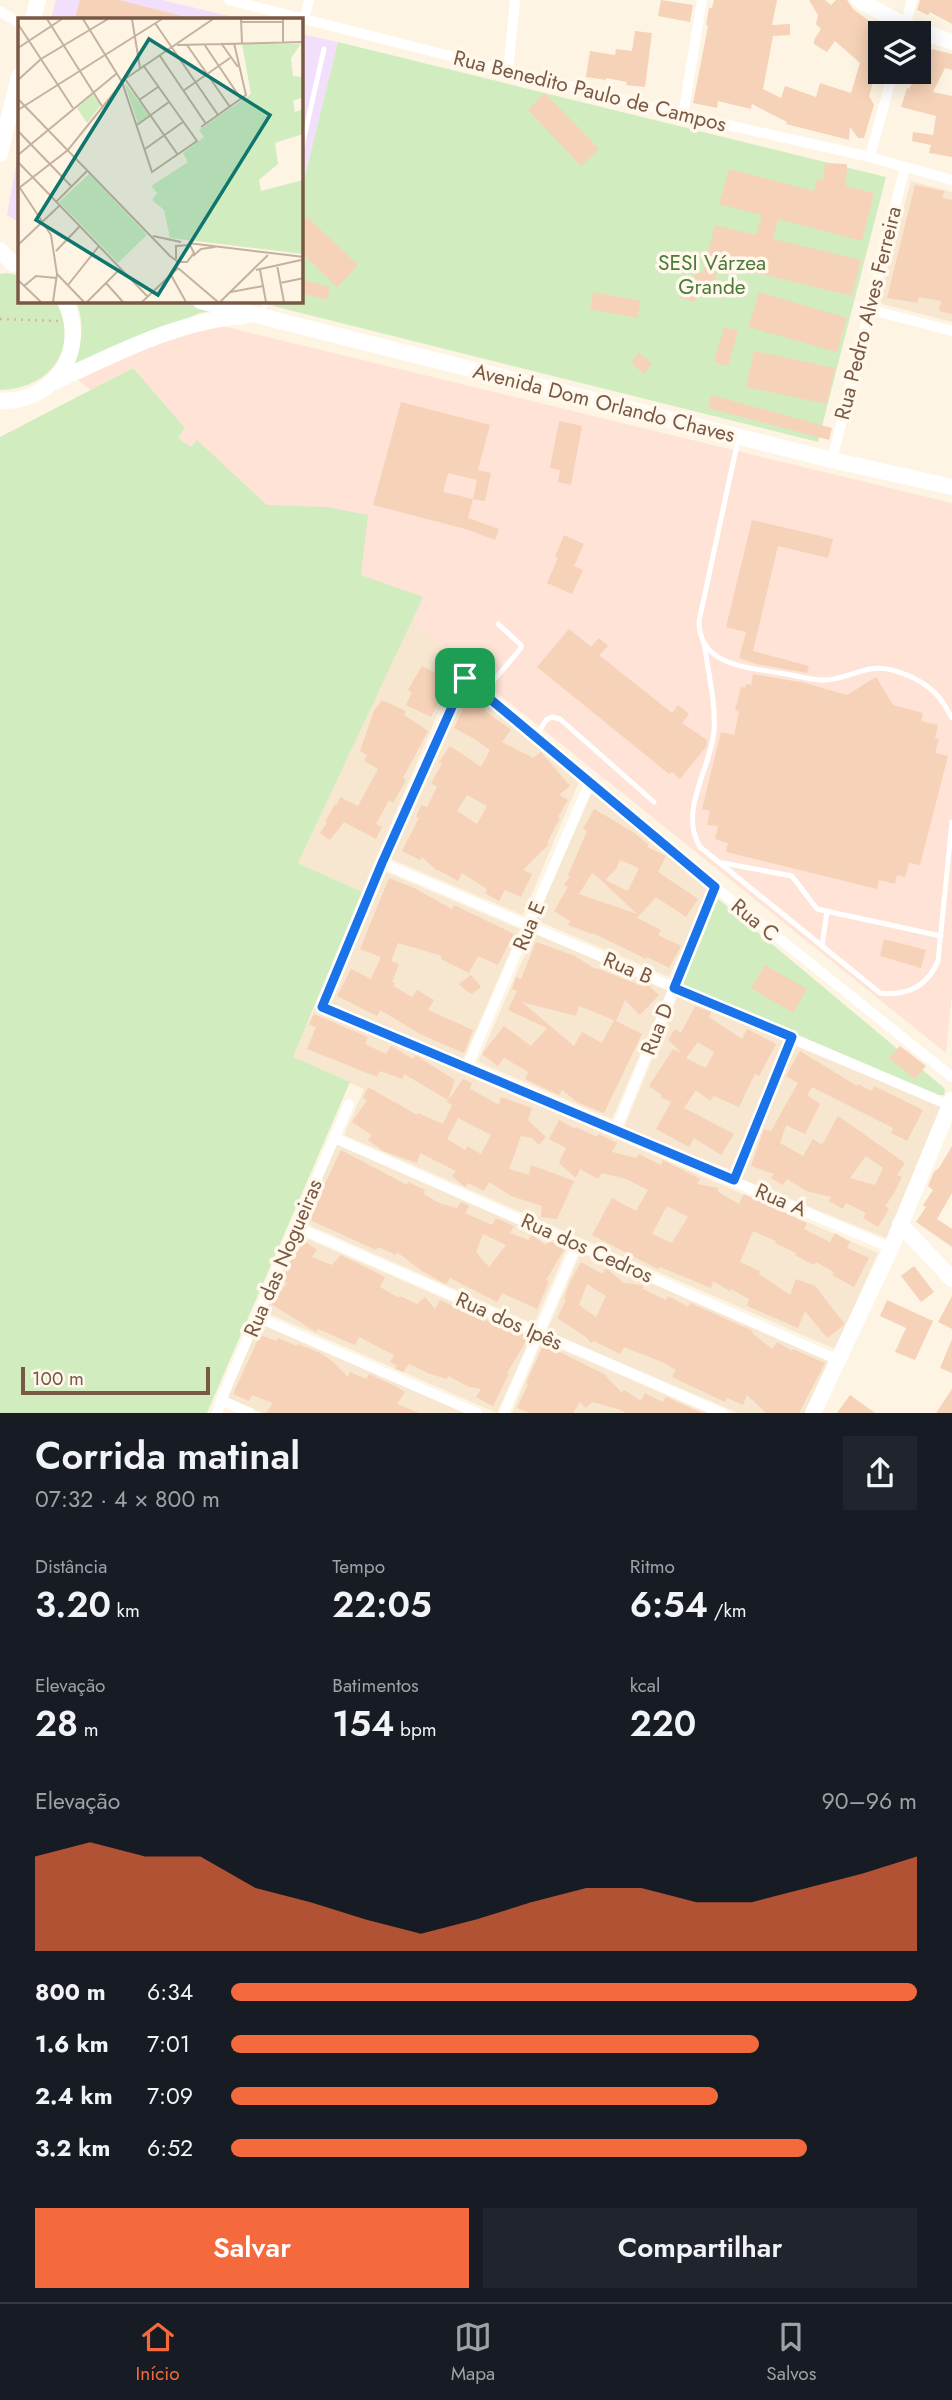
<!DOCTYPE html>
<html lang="pt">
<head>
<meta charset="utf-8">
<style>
  :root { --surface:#171b24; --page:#20242c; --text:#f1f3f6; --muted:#9ea1a6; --line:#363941; --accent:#f46a3c }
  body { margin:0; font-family:Jost,sans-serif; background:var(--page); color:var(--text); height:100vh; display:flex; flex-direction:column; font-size:26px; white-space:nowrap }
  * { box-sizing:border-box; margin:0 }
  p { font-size:23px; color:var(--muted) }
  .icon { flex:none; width:38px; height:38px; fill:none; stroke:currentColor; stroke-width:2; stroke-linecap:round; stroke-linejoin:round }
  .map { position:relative; height:1413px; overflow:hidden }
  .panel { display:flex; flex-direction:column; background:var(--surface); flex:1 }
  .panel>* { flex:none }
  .buttons { position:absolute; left:868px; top:21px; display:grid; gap:14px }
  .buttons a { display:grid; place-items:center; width:63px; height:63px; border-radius:0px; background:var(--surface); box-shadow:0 4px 18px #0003; font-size:35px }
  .scale { position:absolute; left:21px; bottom:18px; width:189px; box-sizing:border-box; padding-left:7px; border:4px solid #795946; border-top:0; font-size:19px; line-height:24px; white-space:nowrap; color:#795946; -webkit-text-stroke:5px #fff8eb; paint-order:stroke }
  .pin { position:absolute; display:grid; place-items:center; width:60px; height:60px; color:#fff; margin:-30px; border-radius:14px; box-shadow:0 4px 10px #0006 }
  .round { display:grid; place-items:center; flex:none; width:74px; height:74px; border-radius:0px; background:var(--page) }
  .summary { display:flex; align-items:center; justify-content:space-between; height:119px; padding:0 35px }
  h1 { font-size:38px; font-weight:600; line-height:52px }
  .stats { display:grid; grid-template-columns:repeat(3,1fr); gap:10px; height:119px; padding:7px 35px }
  .stats div { display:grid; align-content:center }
  .stats b { font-size:35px; font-weight:600 }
  .stats small { font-size:19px; font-weight:400 }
  .stats p { font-size:19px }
  .chart { height:196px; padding:14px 35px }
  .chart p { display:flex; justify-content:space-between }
  .chart svg { width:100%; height:126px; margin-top:7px; fill:var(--accent); opacity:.7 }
  .button { display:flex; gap:14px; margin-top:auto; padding:14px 35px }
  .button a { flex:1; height:80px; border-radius:0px; background:var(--accent); color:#fff; font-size:28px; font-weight:600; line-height:80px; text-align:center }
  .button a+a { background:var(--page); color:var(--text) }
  ul { padding:0 35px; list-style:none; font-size:23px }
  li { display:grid; grid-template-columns:112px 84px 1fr; align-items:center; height:52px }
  li i { height:18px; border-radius:9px; background:var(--accent) }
  .menu { display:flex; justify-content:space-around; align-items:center; height:98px; border-top:2px solid var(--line); background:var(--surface); font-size:19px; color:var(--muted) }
  .menu a { display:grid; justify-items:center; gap:4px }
  .menu .on { color:var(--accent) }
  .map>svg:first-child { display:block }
  .residential { fill:#f7e6d0 }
  .commercial { fill:#ffe3d6 }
  .education { fill:#f1dffb }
  .green { fill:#d1edc0 }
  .building { fill:#f6d2b8; fill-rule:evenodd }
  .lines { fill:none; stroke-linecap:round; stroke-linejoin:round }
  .path { stroke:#dcb59b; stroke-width:2.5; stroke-dasharray:2 5; stroke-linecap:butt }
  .lane { stroke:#fff; stroke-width:5 }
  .street { stroke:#fff; stroke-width:10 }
  .secondary { stroke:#fff; stroke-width:16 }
  .route-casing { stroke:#fff; stroke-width:14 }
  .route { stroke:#1a73e8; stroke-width:9 }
  .labels { text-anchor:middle; stroke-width:7; stroke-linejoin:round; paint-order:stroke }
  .street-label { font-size:21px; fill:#795946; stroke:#fff8eb }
  .park-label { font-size:21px; fill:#4c7a3b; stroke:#fff8eb }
  .inset-road { fill:none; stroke:#c5b19f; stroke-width:2 }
  .view { fill:#0f766e; fill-opacity:0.15; stroke:#0f766e; stroke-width:3.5 }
  .inset-edge { fill:none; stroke:#795946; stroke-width:3.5 }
</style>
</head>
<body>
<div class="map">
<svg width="952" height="1413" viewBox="0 0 952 1413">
  <rect width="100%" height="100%" fill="#fef4e3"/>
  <g class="residential">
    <polygon points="911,181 952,192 952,322 878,303"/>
    <polygon points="411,619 460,661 362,892 298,863"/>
    <polygon points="466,685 580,779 523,915 391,859"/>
    <polygon points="593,790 709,889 669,977 536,920"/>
    <polygon points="386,872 520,929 463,1060 329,1003"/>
    <polygon points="535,931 669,988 612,1119 478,1062"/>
    <polygon points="678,996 784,1038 731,1170 624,1128"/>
    <polygon points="315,1007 878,1253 835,1349 344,1135 364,1089 292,1057"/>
    <polygon points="795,1046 943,1107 888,1239 739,1178"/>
    <polygon points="337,1145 568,1246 534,1324 302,1222"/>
    <polygon points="299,1235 531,1337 497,1413 265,1312"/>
    <polygon points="581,1252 830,1360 807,1413 738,1413 547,1331"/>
    <polygon points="259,1323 466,1413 263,1413 228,1398"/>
    <polygon points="542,1341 707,1413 512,1413"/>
  </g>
  <polygon class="commercial" points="214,324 952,503 952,995 946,1053 469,670 390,600 370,622 76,378 151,343"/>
  <g class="education">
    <polygon points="56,0 162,0 242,19 51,19"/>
    <polygon points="301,34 338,42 301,192"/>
    <polygon points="19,149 19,222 7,215"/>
  </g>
  <g class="green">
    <polygon points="338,42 886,177 818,442 273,306 274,301 301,301 301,192"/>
    <path d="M6,273l13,2v26h38c22,48 -5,87 -57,89v-116z"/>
    <path d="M76,301h106l40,8 -22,4 -127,54c9,-21 12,-44 3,-66z"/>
    <polygon points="133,368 185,428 178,438 191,447 197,440 267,505 327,507 368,515 361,575 423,597 298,863 362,892 293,1057 350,1082 207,1413 0,1413 0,437"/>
    <polygon points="718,899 943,1087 945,1089 944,1095 939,1095 682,986"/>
  </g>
  <g class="building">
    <polygon points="80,0 119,0 181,16 181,19 75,19"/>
    <polygon points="661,0 693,5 690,22 658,16"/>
    <polygon points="714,0 777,0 772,25 790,24 790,35 773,36 763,89 781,98 785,86 816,97 820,83 851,93 860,63 835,41 827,52 814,44 814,40 821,29 816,24 818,15 809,0 825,0 831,5 836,0 847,0 853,9 880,29 880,60 869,96 874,105 864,138 858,138 850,127 849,140 786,124 787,122 752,104 751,109 718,101 717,108 693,103 708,26 706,25 709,8 712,8"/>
    <polygon points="920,0 952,0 952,24 930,12 928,15 917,10"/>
    <polygon points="635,31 652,33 645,87 626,85 627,82 606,78 606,80 586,77 590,51 615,55 616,49 632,51"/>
    <polygon points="932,49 952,54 952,70 945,68 933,92 952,96 952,157 929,153 931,145 912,141 913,132 933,135 936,116 901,107 907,88 909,89"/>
    <polygon points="545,93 599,149 581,166 528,110"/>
    <polygon points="825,163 847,164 846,186 874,193 862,241 778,219 773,239 861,260 852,296 719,264 715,279 723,282 719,298 697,292 695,302 681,298 687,276 694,277 696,271 703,273 715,225 756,235 762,215 719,204 729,169 814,191 817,179 823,180"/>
    <polygon points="915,185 944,191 942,198 952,200 952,314 939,311 941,301 919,297 917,303 887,298"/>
    <polygon points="307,217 358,265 337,287 301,252 301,223"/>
    <polygon points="301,279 330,287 327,300 301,293"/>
    <polygon points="593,292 641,301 637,318 590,309"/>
    <polygon points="759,292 847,318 837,352 748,327"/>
    <polygon points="724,327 738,331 728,366 714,362"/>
    <polygon points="754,351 835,368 827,404 746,387"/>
    <polygon points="639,353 652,363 644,374 631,363"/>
    <polygon points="711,395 832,428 829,440 708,408"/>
    <polygon points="401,402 490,425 478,470 491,473 485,501 473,499 477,480 448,473 443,492 473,499 468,518 499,529 495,540 469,530 373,505"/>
    <polygon points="559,421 582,426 571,485 558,482 560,470 550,468"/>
    <polygon points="752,520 833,539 828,558 778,546 753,651 809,666 807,673 756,664 739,658 746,632 726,627"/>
    <polygon points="564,535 584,544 574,566 583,570 572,594 547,583 558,558 555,557"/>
    <polygon points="569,629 591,647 599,638 608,646 599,655 672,713 678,705 689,714 682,723 707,740 706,747 680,779 672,772 669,774 537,667"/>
    <polygon points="422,666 450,681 431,717 406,705 412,692 408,690"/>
    <polygon points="753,674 805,683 847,695 876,677 893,705 923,713 921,721 938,725 935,738 939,739 935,753 948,756 920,865 909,863 905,877 897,875 895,884 879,880 877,889 726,852 728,843 715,839 718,826 707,825 710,811 702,809 721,732 734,735 739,712 735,710 741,687 745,688 746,684 751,685"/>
    <polygon points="382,700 406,711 404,715 428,731 403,778 406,780 393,803 389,800 376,824 382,827 376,839 344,822 330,840 320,833 327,823 325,822 335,804 337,805 340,797 358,806 378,769 364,761 367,755 360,751 374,711"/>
    <path d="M467,700l19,9 -1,2 26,19 -9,12 31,16 8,-6 29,34 -11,9 9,5 -10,17 2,1 -13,25 2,1 -26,26 9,4 -11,23 -16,-7 -6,11 -14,-8 2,-4 -25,-16 -4,8 -20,-11 -1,1 -15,-14 -2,3 -18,-9 17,-33 -3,-1 5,-12 6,2 10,-20 -6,-4 11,-19 -3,-2 11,-16 31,21 9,-17 -17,-12 -19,-10zM467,795l20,11 -10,18 -20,-13z"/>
    <path d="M594,809l39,23 16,13 -2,2 19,9 -8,16 40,27 -12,18 -30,-20 -19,21 24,12 -3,5 23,11 -12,22 -22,-11 -1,2 -53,-26 -1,1 -24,-9 2,-4 -16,-10 14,-24 -4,-2 6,-9 -2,-1 19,-44 -4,-2zM620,860l19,8 -11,23 -23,-11 11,-11zM592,873l10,8 35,33 -58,-20z"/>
    <polygon points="389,878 414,888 452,909 454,905 514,934 498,965 478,956 469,973 441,959 442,956 398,943 391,961 399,964 392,982 395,983 393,986 412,997 417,990 434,1000 428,1010 473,1030 464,1053 422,1035 380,1010 377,1016 337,996 351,969 371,979 381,957 360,949"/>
    <polygon points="884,939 926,950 921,968 880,956"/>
    <polygon points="536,942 575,956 595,969 596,968 639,985 642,982 649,986 659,995 640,1015 625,1000 616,1021 579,1006 576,1016 522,1002 574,1046 582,1032 602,1043 614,1020 642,1034 604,1113 577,1102 562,1090 559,1095 525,1079 528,1072 504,1058 498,1066 482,1054 504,1026 531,1046 547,1028 508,1010 517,991 512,989 516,977 521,979"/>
    <polygon points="765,965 807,989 793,1013 751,988"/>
    <polygon points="471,975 481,987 472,994 465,990 459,984"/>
    <path d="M695,1006l16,6 -2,5 33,22 5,-10 29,15 -17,32 -4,-2 -16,33 -25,-11 -4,5 -14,-11 -12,18 50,26 -13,21 -27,-17 -5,9 -33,-18 15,-27 -11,-5 2,-2 -13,-9 24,-37 9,4 -14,-13 7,-11 6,4zM698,1042l16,10 -8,16 -20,-10z"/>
    <polygon points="314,1014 368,1037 365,1044 386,1054 391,1046 413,1059 415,1055 455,1080 448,1100 404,1074 402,1079 380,1071 377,1077 307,1049 316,1027 309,1024"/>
    <polygon points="900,1046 926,1066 915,1079 889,1058"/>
    <path d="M800,1051l57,35 1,-2 14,7 2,-5 49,24 -16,31 -16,-8 2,-5 -81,-41 -5,8 13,9 -15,30 -19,-9 -6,18 23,13 10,-17 9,6 16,-29 67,47 -8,12 5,2 -9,18 -8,11 4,3 -11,18 -15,-9 3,-5 -20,-10 -3,6 -14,-8 2,-4 -25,-6 -19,-12 -4,6 -12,-7 3,-4 -23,-8 13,-37 7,2 27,-48 -12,-7zM866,1156l17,12 -8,17 -25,-7z"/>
    <path d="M463,1079l9,4 -2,6 29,16 2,-8 31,11 -4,12 18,17 -7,8 -7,-7 -11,-2 -12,33 20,6 2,-10 43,16 -17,38 -16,-2 1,-11 -31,-10 -22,-14 -5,9 -16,-8 -3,4 -13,-11 4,-5 -36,-18 -3,10 -34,-12 -15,-11 4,-5 -20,-13 15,-22 -4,-2 5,-11 49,28 1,-2 25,11 9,-19 -5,-3zM458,1118l33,17 -10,19 -14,-8 -2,4 -18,-11z"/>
    <path d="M559,1120l16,9 1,-2 21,10 2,-3 18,9 -5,9 25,6 2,-4 22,11 2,-5 37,19 -3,5 21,4v4l21,12 5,-10 63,29 -3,6 26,13 5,-9 15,9 -3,6 22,10 -15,29 -22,-12 2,-3 -18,-10 -2,3 -19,-10 1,-2 -21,-10 1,-2 -23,-10 -13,31 20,9 -1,3 31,21 6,-16 19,7 29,37 -1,3 -16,12 -22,-27 -7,17 -51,-22 2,-7 -18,-10 -1,2 -17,-10 -2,7 -51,-21 -2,2 -66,-34 20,-37 24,13 12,-21 -22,-11 -24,-6 -4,6 -18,-10 -4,9 -17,-15 7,-15 -17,-9zM667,1206l21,11 -16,26 -20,-9z"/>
    <polygon points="952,1146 952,1193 937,1219 952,1229 952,1247 916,1222 926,1207 923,1205 933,1190 928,1186 934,1172 939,1168"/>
    <path d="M341,1150l66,35 1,-3 17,8 -1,4 15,9 18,5 4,-6 8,4 -4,7 27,12 4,-7 18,8 -4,7 18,7 4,-5 14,10 3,-4 16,7 -19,32 3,1 -12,28 -35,-16 -5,9 -47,-24 -4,6 -24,-13 -25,-19 -1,3 -18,-8 -2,3 -68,-31zM483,1234l23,11 -17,22 -13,-15z"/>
    <polygon points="305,1241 317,1250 312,1257 332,1265 341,1255 385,1277 380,1287 399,1298 400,1296 417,1304 425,1297 435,1309 440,1300 457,1308 458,1307 476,1317 478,1315 509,1333 511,1329 526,1336 526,1341 507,1373 509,1374 493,1406 476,1397 481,1389 469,1387 448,1376 447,1379 430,1374 409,1364 403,1372 395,1369 397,1366 390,1362 394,1355 359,1337 355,1345 318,1329 316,1332 271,1304 287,1283 282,1279 291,1266 289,1263"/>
    <path d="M581,1262l21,12 4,-6 18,15 19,2v4l23,11 2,-4 20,11 2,-4 63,28 -1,2 20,16 5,-7 15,9 1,-2 32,14 -26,50h-33l-19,-18 -4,10 -16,-7 -2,4 -53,-25 4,-7 -12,-7 -40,-16 -4,7 -26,-13 -3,2 -5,-6 -29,-19 9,-18 -2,-1 6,-17zM587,1284l19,12 -10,21 -17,-12z"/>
    <polygon points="914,1266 934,1292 921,1302 901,1276"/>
    <polygon points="952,1296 952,1329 938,1322"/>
    <polygon points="887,1300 933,1321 915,1360 895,1352 906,1328 880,1316"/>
    <polygon points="260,1335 277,1341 278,1338 297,1346 298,1344 320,1353 332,1361 348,1377 350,1372 366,1379 369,1374 397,1387 405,1392 397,1404 419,1413 266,1413 273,1403 252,1395 249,1401 233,1394"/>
    <polygon points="952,1339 952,1373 940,1368"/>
    <polygon points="544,1344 604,1374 622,1393 624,1390 641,1401 645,1393 663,1402 666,1397 702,1413 626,1413 621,1410 592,1402 586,1408 580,1402 573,1413 530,1413 517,1408 528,1384 526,1383"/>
    <polygon points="952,1389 952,1413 936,1413"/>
    <polygon points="850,1395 875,1413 837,1413"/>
  </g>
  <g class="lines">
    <polyline class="path" points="0,319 58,321"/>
    <g class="lane">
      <polyline points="301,151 324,49"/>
      <polyline points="263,314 266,301"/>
      <path d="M738,440l-39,181c0,45 48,46 81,52 14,2 29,7 43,7 15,1 31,-8 47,-11 20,-4 49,9 64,23 8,7 13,17 18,26"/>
      <path d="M704,643c4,29 12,59 10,88 -3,37 -36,80 -14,116l180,146c27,3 47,-6 58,-32l14,-139"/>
      <polyline points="483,693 521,648 521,645 498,624"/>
      <polyline points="536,737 546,720 552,717 560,719 654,802"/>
      <polyline points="723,863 792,876 817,909 941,936"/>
      <polyline points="822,946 827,911"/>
    </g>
    <g class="street">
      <polyline points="229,0 683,115 870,157 952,180"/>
      <polyline points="0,11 19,23"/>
      <polyline points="304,19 309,0"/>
      <polyline points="904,31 912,0"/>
      <polyline points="508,71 515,0"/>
      <polyline points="683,115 702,0"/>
      <polyline points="870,157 893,72"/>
      <polyline points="868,309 952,331"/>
      <polyline points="832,460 905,167"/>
      <polyline points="382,863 951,1106"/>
      <polyline points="466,1069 590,782"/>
      <polyline points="615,1132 715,887"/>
      <polyline points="335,1138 838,1360"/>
      <polyline points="734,1180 792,1037"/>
      <polyline points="296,1227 722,1413"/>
      <polyline points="891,1248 322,1007 382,863 465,678 715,887 952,1077"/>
      <polyline points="257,1317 477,1413"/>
      <polyline points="221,1400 250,1413"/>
      <polyline points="217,1413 221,1400 349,1104"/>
      <polyline points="504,1413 577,1244"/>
    </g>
    <g class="secondary">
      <polyline points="859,0 906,26 952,42"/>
      <polyline points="33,19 38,0"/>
      <polyline points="0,154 19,76"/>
      <polyline points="0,250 13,264"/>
      <polyline points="200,301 832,460 952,487"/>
      <path d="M52,383c62,-28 124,-62 192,-67"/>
      <path d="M0,401c55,1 89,-50 65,-100"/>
      <polyline points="900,1224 952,1279"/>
      <polyline points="813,1413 891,1248 952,1100"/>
    </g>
  </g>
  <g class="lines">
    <g class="route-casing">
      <polygon id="route" points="465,678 715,887 674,988 792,1037 734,1180 322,1007 382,863"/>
    </g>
    <use href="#route" class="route"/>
  </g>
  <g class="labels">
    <g class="street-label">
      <text transform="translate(590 91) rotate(14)" y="7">Rua Benedito Paulo de Campos</text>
      <text transform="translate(868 313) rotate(-76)" y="7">Rua Pedro Alves Ferreira</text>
      <text transform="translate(604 403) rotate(14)" y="7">Avenida Dom Orlando Chaves</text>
      <text transform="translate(755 920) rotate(39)" y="7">Rua C</text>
      <text transform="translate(529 926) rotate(-67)" y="7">Rua E</text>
      <text transform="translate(628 968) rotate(23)" y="7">Rua B</text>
      <text transform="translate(657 1029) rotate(-68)" y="7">Rua D</text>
      <text transform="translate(781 1200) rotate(23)" y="7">Rua A</text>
      <text transform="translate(587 1248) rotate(24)" y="7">Rua dos Cedros</text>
      <text transform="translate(283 1258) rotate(-67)" y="7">Rua das Nogueiras</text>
      <text transform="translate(509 1321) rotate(24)" y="7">Rua dos Ipês</text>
    </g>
    <g class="park-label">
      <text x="712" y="270">SESI Várzea<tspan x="712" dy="24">Grande</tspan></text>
    </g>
  </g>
  <g transform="translate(18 18)">
    <rect width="285" height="285" fill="#fef4e3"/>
    <path d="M224,26h59l-10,14 2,18 10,1v20l-10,4 2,11 8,-3v25l-28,9 3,21 -19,16 2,11 42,-11v74l-133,-16 -6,-28 -12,-10 5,-7 -6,-7 37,-24 -5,-9 21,-16 -5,-7 52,-36zM106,64l25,33 -11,9zM75,76l8,11 -14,18 -10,-15zM71,156l58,61 -29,28 -59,-61z" fill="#d1edc0"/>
    <path class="inset-road" d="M29,1l55,87M65,1l39,63 30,90 45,-31 -54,-76M114,1l8,49M223,1l1,24M265,1v23M223,4h42M137,5l63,92M0,6l55,84M203,25l17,24M186,26l37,55M159,27l127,-3M169,27l43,62M0,30l44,-29M142,38l46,68M107,61l53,76M0,62l23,-21 67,-40M165,73l47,-33M0,81l152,157 7,5 3,1h7l7,-9 -4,-8 -14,1v13M121,82l19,-13M0,92l144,-91M119,107l32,-23M183,109l45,-32 -12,-52M0,113l54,56M127,131l38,-27M0,137l98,-81M0,144l130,135M1,170l49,-38 57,-71 88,-60M2,170l31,47 6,39 -4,28M38,184l32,-32M135,218l28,6M170,225l116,14M0,227l41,-39M38,233l24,-25M175,238l8,-7 14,-2M259,247l7,37M160,250l40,34M238,252l45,-10M242,252l6,32M39,256l27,28M153,257l15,27M0,262l23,22M88,265l17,19M262,265l24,-5M50,267l31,-39M6,268l12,-10 20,2M213,274l32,-6M69,284l33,-33M124,284l36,-34M202,284l48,-47"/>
    <path class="view" d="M131,21l121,76 -112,180 -122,-75z"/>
    <rect width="285" height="285" class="inset-edge"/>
  </g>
</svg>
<div class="buttons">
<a><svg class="icon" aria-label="layers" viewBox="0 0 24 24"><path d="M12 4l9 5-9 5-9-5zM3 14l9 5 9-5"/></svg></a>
</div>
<div class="scale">100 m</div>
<div class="pin" style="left:465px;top:678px;background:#1e9e55"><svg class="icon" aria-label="arrive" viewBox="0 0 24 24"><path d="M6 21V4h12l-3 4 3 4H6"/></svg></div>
</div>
<section class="panel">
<div class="summary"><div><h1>Corrida matinal</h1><p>07:32 · 4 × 800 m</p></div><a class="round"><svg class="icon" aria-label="share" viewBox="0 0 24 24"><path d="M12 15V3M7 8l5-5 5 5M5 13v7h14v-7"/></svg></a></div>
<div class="stats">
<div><p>Distância</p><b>3.20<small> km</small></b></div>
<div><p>Tempo</p><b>22:05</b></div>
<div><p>Ritmo</p><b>6:54<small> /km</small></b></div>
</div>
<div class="stats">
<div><p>Elevação</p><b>28<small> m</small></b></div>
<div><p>Batimentos</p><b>154<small> bpm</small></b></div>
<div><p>kcal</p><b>220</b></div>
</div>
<div class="chart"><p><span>Elevação</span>90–96 m</p>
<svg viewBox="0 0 160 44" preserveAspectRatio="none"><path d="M0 44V11L10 6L20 11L30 11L40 22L50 27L60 33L70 38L80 33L90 27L100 22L110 22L120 27L130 27L140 22L150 17L160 11V44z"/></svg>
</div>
<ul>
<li><b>800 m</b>6:34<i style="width:100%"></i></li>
<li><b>1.6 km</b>7:01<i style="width:77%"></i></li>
<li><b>2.4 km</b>7:09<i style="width:71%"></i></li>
<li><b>3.2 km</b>6:52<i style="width:84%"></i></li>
</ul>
<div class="button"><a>Salvar</a><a>Compartilhar</a></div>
</section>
<nav class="menu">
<a class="on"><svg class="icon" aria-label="home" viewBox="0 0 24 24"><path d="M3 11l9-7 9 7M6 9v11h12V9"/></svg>Início</a>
<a><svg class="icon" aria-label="map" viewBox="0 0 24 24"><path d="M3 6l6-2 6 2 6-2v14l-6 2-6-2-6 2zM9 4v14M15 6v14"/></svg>Mapa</a>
<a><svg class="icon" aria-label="saved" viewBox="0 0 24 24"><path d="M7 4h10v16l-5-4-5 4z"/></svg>Salvos</a>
</nav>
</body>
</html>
